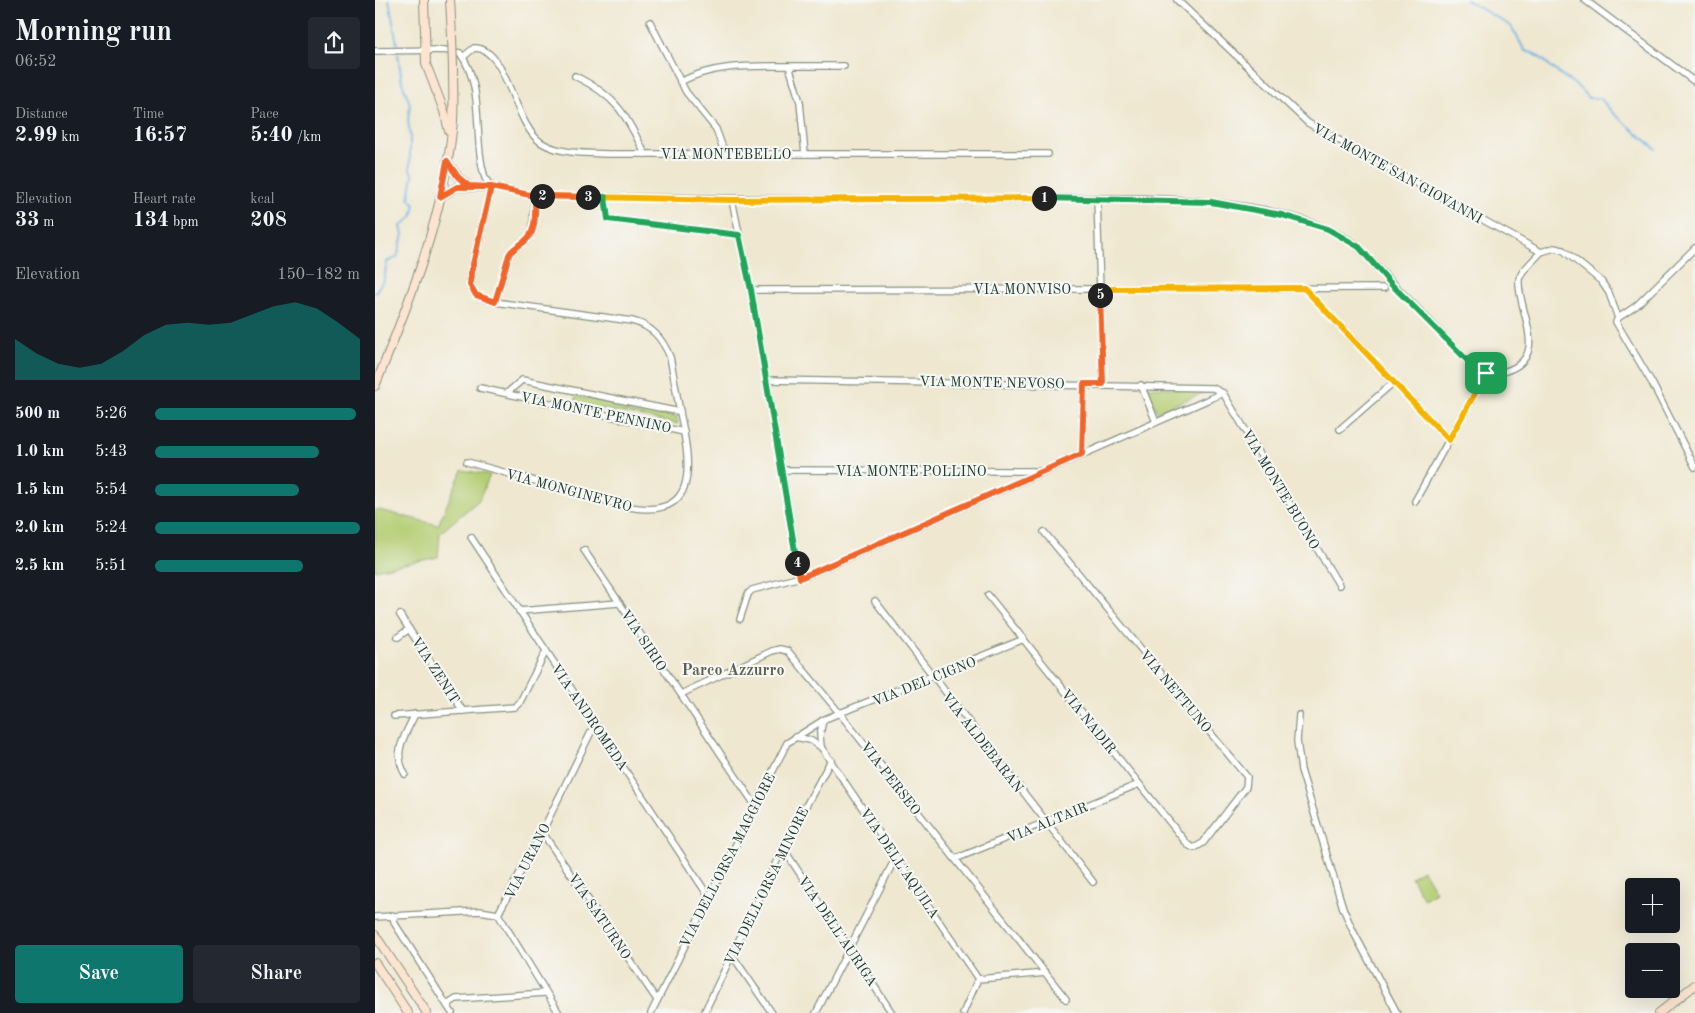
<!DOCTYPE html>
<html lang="en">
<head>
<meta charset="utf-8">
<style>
  :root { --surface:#171b24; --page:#242831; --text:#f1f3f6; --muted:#9ea1a6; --accent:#0f766e }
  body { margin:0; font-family:"Old Standard TT",serif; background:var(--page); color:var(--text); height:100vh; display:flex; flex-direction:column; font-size:19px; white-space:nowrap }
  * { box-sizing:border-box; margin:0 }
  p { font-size:16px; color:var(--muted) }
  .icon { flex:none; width:28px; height:28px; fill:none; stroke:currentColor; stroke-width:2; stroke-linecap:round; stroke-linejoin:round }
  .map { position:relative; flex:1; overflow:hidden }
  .side { display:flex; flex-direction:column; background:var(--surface); width:375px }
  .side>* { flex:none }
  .controls { position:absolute; left:1250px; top:878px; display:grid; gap:10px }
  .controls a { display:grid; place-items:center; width:55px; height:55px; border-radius:5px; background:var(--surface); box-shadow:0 5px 20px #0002; font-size:25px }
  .pin { position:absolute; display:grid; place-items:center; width:42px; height:42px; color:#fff; margin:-21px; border-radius:10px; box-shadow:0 2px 8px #0006 }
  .km { position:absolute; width:25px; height:25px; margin:-12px; border-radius:50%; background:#222; color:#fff; font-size:14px; line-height:25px; text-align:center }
  .round { display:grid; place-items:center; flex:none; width:52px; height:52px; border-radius:5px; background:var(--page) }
  .headline { display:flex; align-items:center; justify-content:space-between; height:85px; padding:0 15px }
  h1 { font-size:28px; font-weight:700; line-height:38px }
  .figures { display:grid; grid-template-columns:repeat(3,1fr); gap:8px; height:85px; padding:5px 15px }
  .figures div { display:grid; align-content:center }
  .figures b { font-size:21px; font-weight:700 }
  .figures small { font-size:14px; font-weight:400 }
  .figures p { font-size:14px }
  .chart { height:140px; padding:10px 15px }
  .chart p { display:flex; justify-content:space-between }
  .chart svg { width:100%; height:90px; margin-top:5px; fill:var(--accent); opacity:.7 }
  .primary-button { display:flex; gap:10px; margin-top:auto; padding:10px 15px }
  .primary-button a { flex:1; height:58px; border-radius:5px; background:var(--accent); color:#fff; font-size:20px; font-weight:700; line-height:58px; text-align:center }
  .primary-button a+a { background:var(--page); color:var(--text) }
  ul { padding:0 15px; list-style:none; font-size:16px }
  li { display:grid; grid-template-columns:80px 60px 1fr; align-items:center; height:38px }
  li i { height:12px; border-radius:6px; background:var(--accent) }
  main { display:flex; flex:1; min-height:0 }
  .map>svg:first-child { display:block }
  .green { fill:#b4ce73; stroke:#6a8654 }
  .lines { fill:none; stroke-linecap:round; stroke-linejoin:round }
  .stream { stroke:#6eb3e4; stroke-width:2 }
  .street-casing { stroke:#879282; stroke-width:8 }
  .secondary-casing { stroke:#879282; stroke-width:10 }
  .street { stroke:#fff; stroke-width:5.5 }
  .secondary { stroke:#fde4d1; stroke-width:8 }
  .secondary-bridge-casing { stroke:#879282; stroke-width:10; stroke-linecap:butt }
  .secondary-bridge { stroke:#fde4d1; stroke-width:8 }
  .split-1-casing { stroke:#fff; stroke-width:10 }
  .split-2-casing { stroke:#fff; stroke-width:10 }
  .split-3-casing { stroke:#fff; stroke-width:10 }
  .split-4-casing { stroke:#fff; stroke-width:10 }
  .split-5-casing { stroke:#fff; stroke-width:10 }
  .split-6-casing { stroke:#fff; stroke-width:10 }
  .split-1 { stroke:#22a559; stroke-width:6 }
  .split-2 { stroke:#f5b400; stroke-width:6 }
  .split-3 { stroke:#f0652b; stroke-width:6 }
  .split-4 { stroke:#22a559; stroke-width:6 }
  .split-5 { stroke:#f0652b; stroke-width:6 }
  .split-6 { stroke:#f5b400; stroke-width:6 }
  .labels { text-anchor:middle; stroke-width:4.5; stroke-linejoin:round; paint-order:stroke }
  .street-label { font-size:14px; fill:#1f3d34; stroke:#f6f6f2 }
  .quarter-label { font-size:16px; font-weight:bold; fill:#5d6153; stroke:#f6f6f2 }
</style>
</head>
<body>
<main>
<section class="side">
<div class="headline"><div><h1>Morning run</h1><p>06:52</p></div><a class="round"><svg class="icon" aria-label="share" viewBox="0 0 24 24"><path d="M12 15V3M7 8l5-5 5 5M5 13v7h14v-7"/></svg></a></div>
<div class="figures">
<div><p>Distance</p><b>2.99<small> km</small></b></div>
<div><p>Time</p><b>16:57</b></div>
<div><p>Pace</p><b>5:40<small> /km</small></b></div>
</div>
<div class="figures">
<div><p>Elevation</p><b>33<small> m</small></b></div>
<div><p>Heart rate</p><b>134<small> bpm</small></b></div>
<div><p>kcal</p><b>208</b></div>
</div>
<div class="chart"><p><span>Elevation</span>150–182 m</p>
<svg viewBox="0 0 160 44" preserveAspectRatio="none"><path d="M0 44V24L10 31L20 36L30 38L40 36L50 30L60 22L70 17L80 16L90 17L100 16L110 12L120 8L130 6L140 9L150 16L160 24V44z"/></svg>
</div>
<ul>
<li><b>500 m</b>5:26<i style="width:98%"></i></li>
<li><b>1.0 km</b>5:43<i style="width:80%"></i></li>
<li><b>1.5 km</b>5:54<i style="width:70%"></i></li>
<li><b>2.0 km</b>5:24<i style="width:100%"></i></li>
<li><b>2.5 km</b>5:51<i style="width:72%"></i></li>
</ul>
<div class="primary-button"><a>Save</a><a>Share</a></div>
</section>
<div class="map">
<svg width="1320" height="1013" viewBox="0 0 1320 1013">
  <rect width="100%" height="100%" fill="#f6f6f2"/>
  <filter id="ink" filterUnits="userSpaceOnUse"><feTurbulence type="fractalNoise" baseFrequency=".02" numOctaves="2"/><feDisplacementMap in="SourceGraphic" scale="10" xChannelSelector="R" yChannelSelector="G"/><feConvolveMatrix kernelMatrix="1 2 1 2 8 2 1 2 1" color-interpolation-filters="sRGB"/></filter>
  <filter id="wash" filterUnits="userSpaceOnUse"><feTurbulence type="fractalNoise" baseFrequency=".0096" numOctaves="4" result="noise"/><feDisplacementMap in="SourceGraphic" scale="20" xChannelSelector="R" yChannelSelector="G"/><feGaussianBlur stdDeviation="1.12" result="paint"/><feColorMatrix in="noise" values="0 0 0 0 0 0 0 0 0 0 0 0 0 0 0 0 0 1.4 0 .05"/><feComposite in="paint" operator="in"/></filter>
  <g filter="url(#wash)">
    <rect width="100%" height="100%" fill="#efe7cf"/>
    <g class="green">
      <polygon points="772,387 835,390 782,412"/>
      <polygon points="201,396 302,417 303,424 200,403"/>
      <polygon points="87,470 115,475 104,500 65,533 63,557 0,570 0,509 63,525"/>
      <polygon points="1048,870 1061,892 1049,899 1036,877"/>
    </g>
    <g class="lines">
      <g class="stream">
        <polyline points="14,0 22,44"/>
        <path d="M1091,0l45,26 14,25c14,2 19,11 30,19 14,12 21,12 33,28h12l12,14 44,37"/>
        <polyline points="0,293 9,279 12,262 22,257 28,235 26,226 37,217 40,204 34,198 38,175 35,170 35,137 33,119 35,104 27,82 23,54"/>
      </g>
    </g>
  </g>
  <g filter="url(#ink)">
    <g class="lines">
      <g class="street-casing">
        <g id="street">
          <polyline points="802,0 933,123 1166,252"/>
          <polyline points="1210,0 1320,82"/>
          <polyline points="275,22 311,92 341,129 350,154"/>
          <path d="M0,51l69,-1 16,3c26,36 12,84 25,125l6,9 44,9c113,2 224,3 336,3 59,0 117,-1 175,-1 89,0 231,-5 308,45l117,121c10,9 22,12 35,7 46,-15 10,-62 13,-92l4,-8 18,-19 13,-4 9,2 38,31 8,12 9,25"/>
          <path d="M88,57l11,-9c34,-1 39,77 68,95 20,12 50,10 72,11h434"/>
          <polyline points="414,66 469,66"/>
          <path d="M200,76c41,20 51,38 70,78"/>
          <path d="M305,82c34,-18 72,-16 109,-16l11,36 5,52"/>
          <polyline points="230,197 233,219 364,235"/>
          <polyline points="722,198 728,384"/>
          <polyline points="357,200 376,290 425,578"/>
          <polyline points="1320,248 1261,306 1243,318 1241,322 1277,383 1320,467"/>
          <polyline points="929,288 1074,440"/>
          <polyline points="376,290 1009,288"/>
          <polyline points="120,302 135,253 152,240 157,233 160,196"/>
          <polyline points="766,385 781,422"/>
          <polyline points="105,388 309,432"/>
          <polyline points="132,393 147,380 305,412"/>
          <polyline points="848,393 964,585"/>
          <polyline points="965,429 1019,382"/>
          <polyline points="707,453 709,384"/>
          <path d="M92,462l158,44c74,16 66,-39 56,-89 -4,-20 -7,-40 -11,-60 -8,-19 -18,-31 -38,-36l-137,-19c-18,-4 -27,-9 -24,-29l20,-86"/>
          <polyline points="406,470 664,471"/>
          <polyline points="1040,501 1111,373"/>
          <polyline points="96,537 334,897"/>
          <polyline points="209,550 380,805"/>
          <polyline points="613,595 813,845 819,848 828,843 871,787 872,777 669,532"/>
          <polyline points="500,601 718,882"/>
          <polyline points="144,611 244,603"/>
          <polyline points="25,615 34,629"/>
          <polyline points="365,619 373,594 377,590 433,575 848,393 838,388 392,380"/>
          <polyline points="23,637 34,629 88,711"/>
          <polyline points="306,694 397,651 405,649 413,651 466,715 691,999"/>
          <polyline points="924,715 922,741 926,770 968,908 978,931 1022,1013"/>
          <polyline points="19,716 140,707 145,702 171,651"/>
          <polyline points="420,737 435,740 446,747 603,979"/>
          <polyline points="446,747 445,735 448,720"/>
          <path d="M30,774c-13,-23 0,-38 10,-60"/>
          <polyline points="167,832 282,1000"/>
          <polyline points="408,848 517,1013"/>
          <polyline points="580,859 764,784"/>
          <polyline points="123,914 167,832 220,724"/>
          <polyline points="123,914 184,1013"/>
          <polyline points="17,915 20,924 77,1013"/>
          <polyline points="0,917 105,911 123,914"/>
          <polyline points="357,955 397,1013"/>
          <polyline points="72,1005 81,999 170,993"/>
          <polyline points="276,1013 412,743 450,719 649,639"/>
          <polyline points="329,1013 408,848 456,760"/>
          <polyline points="441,1013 521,857"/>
          <polyline points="588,1013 603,979 671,973"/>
        </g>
      </g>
      <g class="secondary-casing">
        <g id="secondary">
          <polyline points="49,0 51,64 69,111 74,131"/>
          <polyline points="75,0 77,36"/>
          <polyline points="72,161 83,177 94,186"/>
          <polyline points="65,197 82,187 116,187"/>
          <path d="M0,386c35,-85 70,-173 78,-265 1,-18 0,-36 0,-53"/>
          <polyline points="0,935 52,1013"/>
          <polyline points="0,963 33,1013"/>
          <polyline points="1284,1013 1320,985"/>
        </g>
      </g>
      <use href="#street" class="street"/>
      <use href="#secondary" class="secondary"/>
      <g class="secondary-bridge-casing">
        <polyline id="secondary-bridge" points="77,36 78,68"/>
      </g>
      <use href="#secondary-bridge" class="secondary-bridge"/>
    </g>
  </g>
  <g class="lines" filter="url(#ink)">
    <g class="split-1-casing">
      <polyline id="split-1" points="669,198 836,202 907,215 953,229 984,247 1017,285 1096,364 1111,373"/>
    </g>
    <g class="split-2-casing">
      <polyline id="split-2" points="167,196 357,200 669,198"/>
    </g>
    <g class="split-3-casing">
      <path id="split-3" d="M167,196h-7l-44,-9 -22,-1 -11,-9 -11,-16 -7,36 17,-10h34l-20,86 -1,12 6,10 19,7 14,-47c4,-8 12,-9 18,-16 10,-9 8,-30 8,-43l53,1"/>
    </g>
    <g class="split-4-casing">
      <polyline id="split-4" points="213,197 230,197 233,219 364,235 376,290 422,563"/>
    </g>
    <g class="split-5-casing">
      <polyline id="split-5" points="422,563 425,578 707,454 709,384 728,384 725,295"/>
    </g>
    <g class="split-6-casing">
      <polyline id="split-6" points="725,295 724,289 929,288 1074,440 1111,373"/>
    </g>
    <use href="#split-1" class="split-1"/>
    <use href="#split-2" class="split-2"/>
    <use href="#split-3" class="split-3"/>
    <use href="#split-4" class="split-4"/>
    <use href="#split-5" class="split-5"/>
    <use href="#split-6" class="split-6"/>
  </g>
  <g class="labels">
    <g class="street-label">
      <text x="351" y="159">VIA MONTEBELLO</text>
      <text transform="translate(1023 173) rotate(29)" y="5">VIA MONTE SAN GIOVANNI</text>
      <text x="647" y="294">VIA MONVISO</text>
      <text transform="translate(617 382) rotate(1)" y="5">VIA MONTE NEVOSO</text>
      <text transform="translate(221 412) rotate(12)" y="5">VIA MONTE PENNINO</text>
      <text x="536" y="476">VIA MONTE POLLINO</text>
      <text transform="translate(906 489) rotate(59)" y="5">VIA MONTE BUONO</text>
      <text transform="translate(194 490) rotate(15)" y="5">VIA MONGINEVRO</text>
      <text transform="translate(269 640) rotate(56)" y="5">VIA SIRIO</text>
      <text transform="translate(61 670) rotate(57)" y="5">VIA ZENIT</text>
      <text transform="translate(549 681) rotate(-22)" y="5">VIA DEL CIGNO</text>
      <text transform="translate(801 691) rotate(50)" y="5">VIA NETTUNO</text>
      <text transform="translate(215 717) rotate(56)" y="5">VIA ANDROMEDA</text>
      <text transform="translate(714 721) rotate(51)" y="5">VIA NADIR</text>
      <text transform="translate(608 742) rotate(52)" y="5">VIA ALDEBARAN</text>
      <text transform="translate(516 778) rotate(52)" y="5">VIA PERSEO</text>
      <text transform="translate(672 822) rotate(-22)" y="5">VIA ALTAIR</text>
      <text transform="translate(352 860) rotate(-63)" y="5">VIA DELL'ORSA MAGGIORE</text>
      <text transform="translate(152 861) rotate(-63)" y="5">VIA URANO</text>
      <text transform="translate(525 863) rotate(56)" y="5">VIA DELL'AQUILA</text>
      <text transform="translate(391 886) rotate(-64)" y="5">VIA DELL'ORSA MINORE</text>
      <text transform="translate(225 916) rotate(56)" y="5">VIA SATURNO</text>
      <text transform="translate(463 931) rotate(56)" y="5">VIA DELL'AURIGA</text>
    </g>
    <g class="quarter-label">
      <text x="358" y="675">Parco Azzurro</text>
    </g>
  </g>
</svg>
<div class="controls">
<a>+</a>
<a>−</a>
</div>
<div class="pin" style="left:1111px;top:373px;background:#1e9e55"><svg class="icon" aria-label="arrive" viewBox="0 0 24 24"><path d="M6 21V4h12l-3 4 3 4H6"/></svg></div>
<b class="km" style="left:669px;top:198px">1</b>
<b class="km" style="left:167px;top:196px">2</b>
<b class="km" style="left:213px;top:197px">3</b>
<b class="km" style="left:422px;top:563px">4</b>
<b class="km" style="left:725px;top:295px">5</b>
</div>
</main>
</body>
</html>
